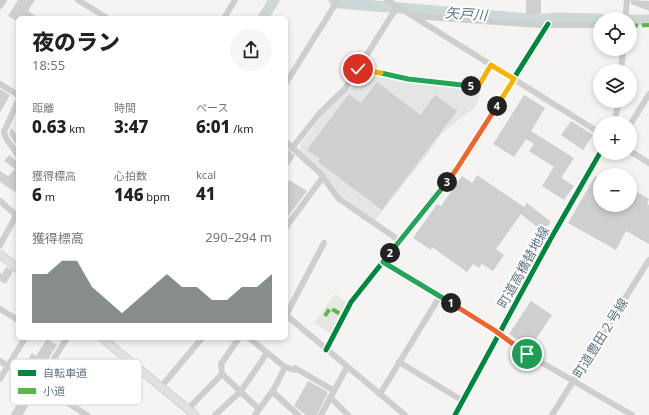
<!DOCTYPE html>
<html lang="ja">
<head>
<meta charset="utf-8">
<style>
  :root { --surface:#fff; --page:#f6f6f6; --text:#222; --muted:#767676; --accent:#555c5e }
  body { margin:0; font-family:"Noto Sans","Noto Sans JP",sans-serif; background:var(--page); color:var(--text); height:100vh; display:flex; flex-direction:column; font-size:15px; white-space:nowrap }
  * { box-sizing:border-box; margin:0 }
  p { font-size:13px; color:var(--muted) }
  .icon { flex:none; width:22px; height:22px; fill:none; stroke:currentColor; stroke-width:2; stroke-linecap:round; stroke-linejoin:round }
  .map { position:relative; flex:1; overflow:hidden }
  .panel { position:absolute; left:16px; top:16px; width:272px; height:324px; display:flex; flex-direction:column; background:var(--surface); border-radius:6px; box-shadow:0 2px 6px #0003 }
  .panel>* { flex:none }
  .buttons { position:absolute; left:593px; top:12px; display:grid; gap:8px }
  .buttons a { display:grid; place-items:center; width:44px; height:44px; border-radius:50%; background:var(--surface); box-shadow:0 2px 6px #0003; font-size:20px }
  .pin { position:absolute; display:grid; place-items:center; width:34px; height:34px; color:#fff; margin:-17px; border:2px solid #fff; border-radius:50%; box-shadow:0 1px 4px #0007 }
  .km { position:absolute; width:20px; height:20px; margin:-10px; border-radius:50%; background:#222; color:#fff; font-size:11px; line-height:20px; text-align:center }
  .round { display:grid; place-items:center; flex:none; width:42px; height:42px; border-radius:21px; background:var(--page) }
  .overview { display:flex; align-items:center; justify-content:space-between; height:68px; padding:0 16px }
  h1 { font-size:22px; font-weight:800; line-height:30px }
  .stats { display:grid; grid-template-columns:repeat(3,1fr); gap:6px; height:68px; padding:4px 16px }
  .stats div { display:grid; align-content:center }
  .stats b { font-size:17px; font-weight:800 }
  .stats small { font-size:11px; font-weight:400 }
  .stats p { font-size:11px }
  .chart { height:112px; padding:8px 16px }
  .chart p { display:flex; justify-content:space-between }
  .chart svg { width:100%; height:72px; margin-top:4px; fill:var(--accent); opacity:.7 }
  .map>svg:first-child { display:block }
  .built { fill:#e4e6e5 }
  .green { fill:#e5e8e0 }
  .lines { fill:none; stroke-linecap:round; stroke-linejoin:round }
  .river { stroke:#ccd7d7; stroke-width:11 }
  .building { fill:#ced0cf }
  .major-casing { stroke:#d1d2d1; stroke-width:9 }
  .minor { stroke:#cdcfcf; stroke-width:6 }
  .major { stroke:#e1e1e2; stroke-width:7 }
  .quiet { stroke:#58b947; stroke-width:4; stroke-dasharray:8 4; stroke-linecap:butt }
  .cycleway-casing { stroke:#fff; stroke-width:8 }
  .cycleway { stroke:#00873e; stroke-width:5 }
  .split-1-casing { stroke:#fff; stroke-width:8 }
  .split-2-casing { stroke:#fff; stroke-width:8 }
  .split-3-casing { stroke:#fff; stroke-width:8 }
  .split-4-casing { stroke:#fff; stroke-width:8 }
  .split-5-casing { stroke:#fff; stroke-width:8 }
  .split-6-casing { stroke:#fff; stroke-width:8 }
  .split-7-casing { stroke:#fff; stroke-width:8 }
  .split-1 { stroke:#f0652b; stroke-width:5 }
  .split-2 { stroke:#22a559; stroke-width:5 }
  .split-3 { stroke:#22a559; stroke-width:5 }
  .split-4 { stroke:#f0652b; stroke-width:5 }
  .split-5 { stroke:#f5b400; stroke-width:5 }
  .split-6 { stroke:#22a559; stroke-width:5 }
  .split-7 { stroke:#f5b400; stroke-width:5 }
  .labels { text-anchor:middle; stroke-width:4; stroke-linejoin:round; paint-order:stroke }
  .street-label { font-size:13px; fill:#5e767f; stroke:#fff }
  .water-label { font-size:14px; font-style:italic; fill:#58777c; stroke:#fff }
  .key { fill:#fff; stroke:#cfd6d9; stroke-width:1 }
  .key-label { font-size:11px; fill:#5e767f }
</style>
</head>
<body>
<div class="map">
<svg width="649" height="415" viewBox="0 0 649 415">
  <rect width="100%" height="100%" fill="#f5f4f2"/>
  <polygon class="built" points="364,72 480,89 479,99 474,108 441,134 430,151 375,220 339,194 324,173 300,151 300,145 322,116 353,86"/>
  <polygon class="green" points="335,294 348,303 331,334 314,323"/>
  <g class="lines">
    <g class="river">
      <polyline points="334,0 340,3 541,20 554,18 600,19"/>
      <polyline points="263,18 274,0"/>
      <polyline points="630,20 649,20"/>
    </g>
  </g>
  <g class="building">
    <polygon points="18,0 35,0 28,11 39,18 18,18 18,22 8,16"/>
    <rect x="526" y="0" width="15" height="14"/>
    <polygon points="631,0 649,1 649,11 631,4"/>
    <polygon points="377,82 420,115 435,95 457,111 382,210 318,162 320,159 307,150 349,94 361,103"/>
    <polygon points="0,89 10,95 0,113"/>
    <polygon points="524,95 545,108 531,131 574,158 561,178 574,186 564,200 542,186 554,167 529,151 534,144 526,139 514,157 493,144"/>
    <polygon points="571,121 593,135 583,150 561,135"/>
    <polygon points="11,128 18,136 18,147 9,134"/>
    <polygon points="286,148 295,156 286,169"/>
    <polygon points="9,155 18,162 18,187 15,192 0,182 0,171 8,176 15,169 4,161"/>
    <polygon points="477,175 524,207 527,203 551,222 543,232 521,214 496,249 504,255 493,271 482,264 479,268 473,264 467,272 432,247 431,250 413,238 437,204 441,206 462,176 472,183"/>
    <polygon points="595,176 600,179 600,205 630,205 630,188 649,199 647,204 649,205 649,244 626,231 616,250 568,223"/>
    <polygon points="289,180 307,191 286,219 286,185"/>
    <polygon points="6,267 13,271 6,284 0,281 0,272 2,274"/>
    <polygon points="531,301 552,315 530,348 509,334"/>
    <polygon points="47,339 57,345 36,378 32,378 18,368 22,361 25,363 32,353 36,356"/>
    <polygon points="308,381 328,392 317,415 306,415 294,406"/>
  </g>
  <g class="lines">
    <g class="major-casing">
      <g id="major">
        <polyline points="0,254 18,269"/>
        <polyline points="102,338 195,415"/>
      </g>
    </g>
    <g class="minor">
      <polyline points="78,0 107,18"/>
      <polyline points="387,0 600,133"/>
      <polyline points="0,6 4,0"/>
      <polyline points="413,16 539,25 600,25"/>
      <polyline points="224,18 235,0"/>
      <polyline points="625,19 627,0"/>
      <polyline points="358,69 399,76 408,79 478,87 491,65"/>
      <polyline points="621,71 623,49"/>
      <polyline points="286,83 338,0"/>
      <polyline points="0,84 18,95"/>
      <path d="M18,101l-14,31c1,9 11,16 14,24"/>
      <polyline points="614,123 619,101"/>
      <polyline points="630,125 649,94"/>
      <polyline points="286,142 320,173 338,198 400,241"/>
      <polyline points="292,148 319,114 345,89 397,7"/>
      <polyline points="630,151 649,163"/>
      <polyline points="0,201 16,215"/>
      <polyline points="286,227 323,177"/>
      <polyline points="0,245 18,212"/>
      <polyline points="383,262 495,330 527,354 632,415"/>
      <polyline points="0,309 18,320"/>
      <polyline points="286,315 405,415"/>
      <polyline points="286,315 324,243"/>
      <polyline points="249,338 285,367 274,389 255,415"/>
      <polyline points="326,350 351,302 456,170 548,24"/>
      <polyline points="0,361 31,382 34,382 87,415"/>
      <polyline points="399,362 463,401"/>
      <polyline points="285,367 294,370 295,368 333,390"/>
      <polyline points="222,374 259,409"/>
      <polyline points="0,379 25,338"/>
      <polyline points="38,384 67,338"/>
      <polyline points="161,387 202,338"/>
      <polyline points="273,392 298,415"/>
      <polyline points="380,394 440,296"/>
      <polyline points="330,397 348,415"/>
      <polyline points="188,409 222,374 221,364 239,338"/>
      <polyline points="14,415 32,385"/>
      <polyline points="19,415 36,388"/>
      <polyline points="215,415 241,391 267,353"/>
      <polyline points="321,415 347,367"/>
      <polyline points="455,415 550,240 600,153"/>
      <polyline points="552,415 649,260"/>
    </g>
    <use href="#major" class="major"/>
    <g class="quiet">
      <polyline points="630,26 649,25"/>
      <polyline points="325,316 330,308 344,316"/>
    </g>
    <g class="cycleway-casing">
      <g id="cycleway">
        <polyline points="326,350 351,302 456,170 548,24"/>
        <polyline points="455,415 550,240 600,153"/>
      </g>
    </g>
    <use href="#cycleway" class="cycleway"/>
  </g>
  <g class="lines">
    <g class="split-1-casing">
      <polyline id="split-1" points="451,303 494,330 527,354"/>
    </g>
    <g class="split-2-casing">
      <polyline id="split-2" points="390,253 383,262 451,303"/>
    </g>
    <g class="split-3-casing">
      <polyline id="split-3" points="390,253 447,182"/>
    </g>
    <g class="split-4-casing">
      <polyline id="split-4" points="447,182 456,170 497,106"/>
    </g>
    <g class="split-5-casing">
      <polyline id="split-5" points="471,86 478,87 491,65 514,79 497,106"/>
    </g>
    <g class="split-6-casing">
      <polyline id="split-6" points="381,73 408,79 471,86"/>
    </g>
    <g class="split-7-casing">
      <polyline id="split-7" points="358,69 381,73"/>
    </g>
    <use href="#split-1" class="split-1"/>
    <use href="#split-2" class="split-2"/>
    <use href="#split-3" class="split-3"/>
    <use href="#split-4" class="split-4"/>
    <use href="#split-5" class="split-5"/>
    <use href="#split-6" class="split-6"/>
    <use href="#split-7" class="split-7"/>
  </g>
  <g class="labels">
    <g class="street-label">
      <text transform="translate(523 267) rotate(-61)" y="5">町道高橋替地線</text>
      <text transform="translate(600 338) rotate(-58)" y="5">町道豊田２号線</text>
    </g>
    <g class="water-label">
      <text transform="translate(466 14) rotate(4)" y="5">矢戸川</text>
    </g>
  </g>
  <rect x="10" y="359" width="132" height="46" rx="6" class="key"/>
  <rect x="18" y="370" width="18" height="6" fill="#00873e"/>
  <rect x="18" y="388" width="18" height="6" fill="#58b947"/>
  <g class="key-label">
    <text x="43" y="377">自転車道</text>
    <text x="43" y="395">小道</text>
  </g>
</svg>
<div class="buttons">
<a><svg class="icon" aria-label="locate" viewBox="0 0 24 24"><circle cx="12" cy="12" r="6"/><path d="M12 2v4M12 18v4M2 12h4M18 12h4"/></svg></a>
<a><svg class="icon" aria-label="layers" viewBox="0 0 24 24"><path d="M12 4l9 5-9 5-9-5zM3 14l9 5 9-5"/></svg></a>
<a>+</a>
<a>−</a>
</div>
<div class="pin" style="left:527px;top:354px;background:#1e9e55"><svg class="icon" aria-label="arrive" viewBox="0 0 24 24"><path d="M6 21V4h12l-3 4 3 4H6"/></svg></div>
<div class="pin" style="left:358px;top:69px;background:#d93025"><svg class="icon" aria-label="check" viewBox="0 0 24 24"><path d="M5 12l5 5 9-10"/></svg></div>
<b class="km" style="left:451px;top:303px">1</b>
<b class="km" style="left:390px;top:253px">2</b>
<b class="km" style="left:447px;top:182px">3</b>
<b class="km" style="left:497px;top:106px">4</b>
<b class="km" style="left:471px;top:86px">5</b>
<section class="panel">
<div class="overview"><div><h1>夜のラン</h1><p>18:55</p></div><a class="round"><svg class="icon" aria-label="share" viewBox="0 0 24 24"><path d="M12 15V3M7 8l5-5 5 5M5 13v7h14v-7"/></svg></a></div>
<div class="stats">
<div><p>距離</p><b>0.63<small> km</small></b></div>
<div><p>時間</p><b>3:47</b></div>
<div><p>ペース</p><b>6:01<small> /km</small></b></div>
</div>
<div class="stats">
<div><p>獲得標高</p><b>6<small> m</small></b></div>
<div><p>心拍数</p><b>146<small> bpm</small></b></div>
<div><p>kcal</p><b>41</b></div>
</div>
<div class="chart"><p><span>獲得標高</span>290–294 m</p>
<svg viewBox="0 0 160 44" preserveAspectRatio="none"><path d="M0 44V14L10 14L20 6L30 6L40 22L50 30L60 38L70 30L80 22L90 14L100 22L110 22L120 30L130 30L140 22L150 22L160 14V44z"/></svg>
</div>
</section>
</div>
</body>
</html>
